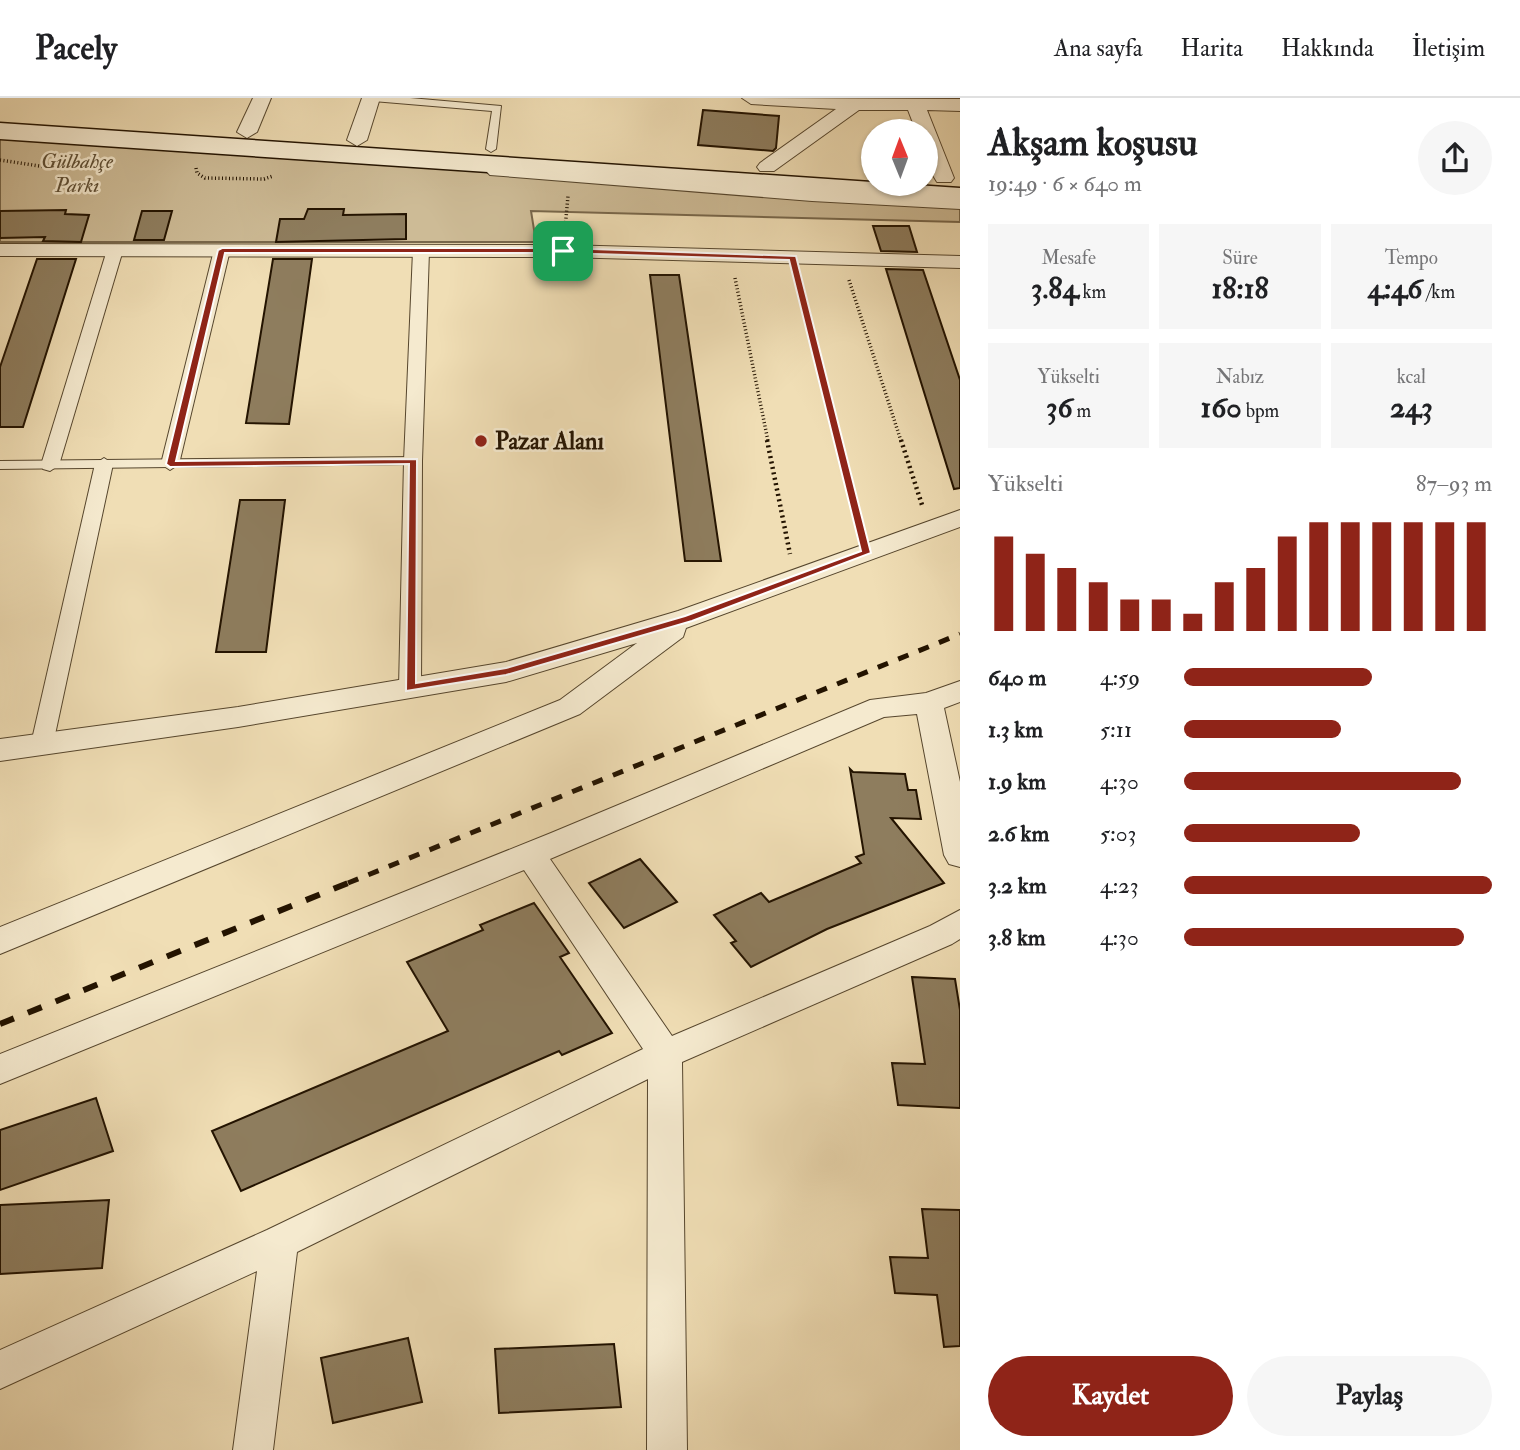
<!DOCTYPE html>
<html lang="tr">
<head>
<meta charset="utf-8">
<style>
  :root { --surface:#fff; --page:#f6f6f6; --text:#202124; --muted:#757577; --line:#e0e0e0; --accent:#8f2418 }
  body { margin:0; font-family:"IM FELL Double Pica",serif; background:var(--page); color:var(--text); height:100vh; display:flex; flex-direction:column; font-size:26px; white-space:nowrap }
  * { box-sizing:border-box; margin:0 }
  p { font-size:23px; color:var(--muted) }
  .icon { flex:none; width:38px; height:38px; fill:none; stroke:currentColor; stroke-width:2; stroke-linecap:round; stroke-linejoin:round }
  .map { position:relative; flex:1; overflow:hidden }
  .sheet { display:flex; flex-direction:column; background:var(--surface); width:560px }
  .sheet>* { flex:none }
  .needle { width:46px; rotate:359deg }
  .fabs { position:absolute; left:861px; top:21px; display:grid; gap:14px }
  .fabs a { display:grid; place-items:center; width:77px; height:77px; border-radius:50%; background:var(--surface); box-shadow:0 2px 5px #0004; font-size:35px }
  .pin { position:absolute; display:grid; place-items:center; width:60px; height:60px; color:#fff; margin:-30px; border-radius:14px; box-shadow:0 4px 10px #0006 }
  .round { display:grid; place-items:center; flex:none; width:74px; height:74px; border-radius:37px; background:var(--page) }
  .summary { display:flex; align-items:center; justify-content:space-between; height:119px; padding:0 28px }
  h1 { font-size:38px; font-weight:800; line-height:52px }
  .metrics { display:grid; grid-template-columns:repeat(3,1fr); gap:10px; height:119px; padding:7px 28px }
  .metrics div { display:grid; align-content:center; border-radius:0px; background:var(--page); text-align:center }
  .metrics b { font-size:30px; font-weight:800 }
  .metrics small { font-size:19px; font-weight:400 }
  .metrics p { font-size:19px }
  .chart { height:196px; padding:14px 28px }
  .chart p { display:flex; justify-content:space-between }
  .chart svg { width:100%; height:126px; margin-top:7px; stroke:var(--accent); stroke-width:6 }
  .action { display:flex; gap:14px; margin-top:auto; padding:14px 28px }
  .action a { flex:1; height:80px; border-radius:42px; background:var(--accent); color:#fff; font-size:28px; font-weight:800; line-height:80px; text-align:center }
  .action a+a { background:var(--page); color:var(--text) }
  ul { padding:0 28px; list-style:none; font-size:23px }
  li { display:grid; grid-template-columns:112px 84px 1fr; align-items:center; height:52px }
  li i { height:18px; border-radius:9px; background:var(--accent) }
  header { display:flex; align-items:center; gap:42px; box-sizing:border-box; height:98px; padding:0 35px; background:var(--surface); border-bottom:2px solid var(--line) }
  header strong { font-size:33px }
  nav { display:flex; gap:38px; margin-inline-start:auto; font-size:24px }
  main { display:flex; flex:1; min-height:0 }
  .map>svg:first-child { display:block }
  .green { fill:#cdbb96; stroke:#78674b; stroke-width:2 }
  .building { fill:#8e7d5e; stroke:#231300; stroke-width:2 }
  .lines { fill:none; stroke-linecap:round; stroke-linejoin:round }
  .service-casing { stroke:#56462d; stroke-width:2 }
  .pedestrian-casing { stroke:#56462d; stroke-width:2 }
  .minor-casing { stroke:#56462d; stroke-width:2 }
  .secondary-casing { stroke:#231300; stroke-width:3 }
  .path-far1 { stroke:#231300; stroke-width:3.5; stroke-dasharray:1 2.5; stroke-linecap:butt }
  .path { stroke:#231300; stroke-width:4.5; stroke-dasharray:2 3.5; stroke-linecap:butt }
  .service { fill:#f5eacf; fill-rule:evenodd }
  .pedestrian { fill:#f5eacf; fill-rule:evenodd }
  .minor { fill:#f5eacf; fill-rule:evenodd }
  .secondary { fill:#f5eacf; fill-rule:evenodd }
  .rail-far1 { stroke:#231300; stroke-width:5; stroke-dasharray:11 11; stroke-linecap:butt }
  .rail { stroke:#231300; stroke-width:6; stroke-dasharray:15 15; stroke-linecap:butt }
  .route { fill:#8f2418; stroke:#fff; stroke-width:2; fill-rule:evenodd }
  .poi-dot { fill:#8f2418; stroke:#f5eacf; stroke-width:2.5 }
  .labels { text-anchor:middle; stroke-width:5; stroke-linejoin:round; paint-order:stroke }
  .far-park-label { font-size:21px; font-style:italic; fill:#5e4e34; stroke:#f5eacf }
  .poi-label { font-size:24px; font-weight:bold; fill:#231300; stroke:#f5eacf; text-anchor:start }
</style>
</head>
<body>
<header>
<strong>Pacely</strong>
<nav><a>Ana sayfa</a><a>Harita</a><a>Hakkında</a><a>İletişim</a></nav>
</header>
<main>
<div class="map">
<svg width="960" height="1352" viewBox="0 0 960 1352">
  <rect width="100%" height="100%" fill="#f0deb5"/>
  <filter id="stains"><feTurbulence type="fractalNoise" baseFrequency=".00286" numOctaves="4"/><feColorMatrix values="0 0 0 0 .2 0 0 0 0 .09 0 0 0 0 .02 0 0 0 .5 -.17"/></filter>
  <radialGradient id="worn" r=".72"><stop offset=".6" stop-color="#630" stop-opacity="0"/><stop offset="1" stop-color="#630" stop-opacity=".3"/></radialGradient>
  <polygon class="green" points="0,37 960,103 960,124 531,113 536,144 0,144"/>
  <g class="building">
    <polygon points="703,12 779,18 776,50 773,53 698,47"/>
    <polygon points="308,111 344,111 343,117 406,116 406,141 276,144 280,121 304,121"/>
    <polygon points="66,112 65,116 89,117 81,144 43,143 45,139 0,140 0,113"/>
    <polygon points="142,113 172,113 164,142 134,142"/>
    <polygon points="873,128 909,128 917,154 881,153"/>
    <polygon points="37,161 76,161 23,329 0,329 0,269"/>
    <polygon points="273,161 312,161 289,326 246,325"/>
    <polygon points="886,171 923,172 960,282 960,390 954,391"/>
    <polygon points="650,177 679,177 721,463 685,463"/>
    <polygon points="240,402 285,402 266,554 216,554"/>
    <polygon points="850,671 853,674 905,676 908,692 916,692 921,721 891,720 944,785 827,831 751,869 731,845 736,843 714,817 761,795 769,804 861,765 856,759 864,756"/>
    <polygon points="640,761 677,804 624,830 589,785"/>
    <polygon points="534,805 569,855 560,859 612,935 562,957 559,953 241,1093 212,1033 448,933 407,864 483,832 480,827"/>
    <polygon points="912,879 955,881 960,912 960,1010 898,1007 892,965 925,966"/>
    <polygon points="96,1000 113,1053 0,1092 0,1032"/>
    <polygon points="109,1102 102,1170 0,1176 0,1107"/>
    <polygon points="922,1111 960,1112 960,1248 944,1249 937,1197 895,1195 890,1159 928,1160"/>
    <polygon points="408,1240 422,1304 333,1325 321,1260"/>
    <polygon points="614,1246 621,1309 499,1315 495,1251"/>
  </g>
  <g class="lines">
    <g class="service-casing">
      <g id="service">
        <polygon points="368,0 410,0 501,8 496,51 491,54 486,51 492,13 373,3"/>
        <polygon points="413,359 420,363 418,366 0,371 0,363"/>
      </g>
    </g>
    <g class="pedestrian-casing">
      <g id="pedestrian">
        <polygon points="495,69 812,93 960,101 960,111 812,103 490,77 487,74"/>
        <polygon points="115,147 123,152 59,367 50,373 43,371 41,367 107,152"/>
        <polygon points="222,147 230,152 179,366 170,372 161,366 214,152"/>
        <polygon points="421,148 429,153 422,363 421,590 418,595 410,598 402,595 399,590 404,363 413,153"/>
        <polygon points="104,360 113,366 53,646 50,652 42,654 34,652 31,646 95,366"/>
      </g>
    </g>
    <g class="minor-casing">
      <g id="minor">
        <polygon points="253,0 271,0 257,34 247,40 237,34"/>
        <polygon points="362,0 380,0 367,42 357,48 347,42"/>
        <path d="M742,0l218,1v12l-33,-1 27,68 -3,4h-14c-11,-16 -11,-32 -11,-51h-10l-8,-21h-49l-85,61h-14l-3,-4 3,-4 76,-54 -85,-5z"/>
        <polygon points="0,146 563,147 960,158 960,170 563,159 0,158"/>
        <polygon points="960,412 960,429 686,530 683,539 580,616 0,856 0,829 560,602 637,545 506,584 238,629 0,663 0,641 238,609 506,564 678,513"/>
        <polygon points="960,583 960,604 944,610 960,684 960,769 949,766 944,757 917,616 884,619 550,761 672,938 930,828 960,812 960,841 952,846 682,964 687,1352 647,1352 648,981 297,1154 273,1352 233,1352 257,1173 0,1291 0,1252 267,1132 643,951 524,772 0,986 0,956 551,735 870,602 926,595"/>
      </g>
    </g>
    <g class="secondary-casing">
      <polygon id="secondary" points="0,25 960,90 960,106 0,41"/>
    </g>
    <g class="path-far1">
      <polyline points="0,62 46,69 71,62"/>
      <polyline points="196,70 197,75 205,80 264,81 273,78"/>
      <polyline points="565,131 568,98"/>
      <polyline points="735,180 768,343"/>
      <polyline points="798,181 839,343"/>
      <polyline points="849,182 901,343"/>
    </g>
    <g class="path">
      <polyline points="767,342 790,456"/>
      <polyline points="838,342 861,431"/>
      <polyline points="901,342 923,410"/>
    </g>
    <use href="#service" class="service"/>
    <use href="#pedestrian" class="pedestrian"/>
    <use href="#minor" class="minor"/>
    <use href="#secondary" class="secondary"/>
    <polyline class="rail-far1" points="348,785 960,536"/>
    <polyline class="rail" points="0,926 353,783"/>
  </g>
  <path class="route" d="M563,150l233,8 75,297 -179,68 -186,54 -100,16 3,-227 -239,3 -4,-3 52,-214 4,-2zM225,155h338l226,7 72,291 -176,65 -179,52 -90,15 1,-224 -241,2z"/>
  <circle class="poi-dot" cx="481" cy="343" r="7"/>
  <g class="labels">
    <g class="far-park-label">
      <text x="77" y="70">Gülbahçe<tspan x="77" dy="24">Parkı</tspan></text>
    </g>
    <g class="poi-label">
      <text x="495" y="351">Pazar Alanı</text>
    </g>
  </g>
  <rect width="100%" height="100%" filter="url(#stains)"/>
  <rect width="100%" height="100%" fill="url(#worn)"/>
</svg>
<div class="fabs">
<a><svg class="needle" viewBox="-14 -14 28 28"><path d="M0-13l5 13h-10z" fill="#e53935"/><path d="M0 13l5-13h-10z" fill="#757577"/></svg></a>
</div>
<div class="pin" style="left:563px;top:153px;background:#1e9e55"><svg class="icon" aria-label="arrive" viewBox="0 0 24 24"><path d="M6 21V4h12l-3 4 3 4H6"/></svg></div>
</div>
<section class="sheet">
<div class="summary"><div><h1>Akşam koşusu</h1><p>19:49 · 6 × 640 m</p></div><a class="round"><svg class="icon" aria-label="share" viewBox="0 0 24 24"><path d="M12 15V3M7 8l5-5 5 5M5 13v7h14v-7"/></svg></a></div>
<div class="metrics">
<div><p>Mesafe</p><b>3.84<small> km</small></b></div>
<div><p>Süre</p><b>18:18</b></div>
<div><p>Tempo</p><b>4:46<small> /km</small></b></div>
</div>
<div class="metrics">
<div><p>Yükselti</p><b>36<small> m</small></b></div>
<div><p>Nabız</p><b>160<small> bpm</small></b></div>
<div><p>kcal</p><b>243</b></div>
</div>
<div class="chart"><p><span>Yükselti</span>87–93 m</p>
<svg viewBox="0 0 160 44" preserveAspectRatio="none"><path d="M5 44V11M15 44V17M25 44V22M35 44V27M45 44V33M55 44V33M65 44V38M75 44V27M85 44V22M95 44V11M105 44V6M115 44V6M125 44V6M135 44V6M145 44V6M155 44V6"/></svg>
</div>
<ul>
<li><b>640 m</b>4:59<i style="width:61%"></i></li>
<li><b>1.3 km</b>5:11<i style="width:51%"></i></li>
<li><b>1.9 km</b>4:30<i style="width:90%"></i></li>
<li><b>2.6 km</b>5:03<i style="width:57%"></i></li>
<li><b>3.2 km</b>4:23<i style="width:100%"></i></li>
<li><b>3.8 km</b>4:30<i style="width:91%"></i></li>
</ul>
<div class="action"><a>Kaydet</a><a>Paylaş</a></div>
</section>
</main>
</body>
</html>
